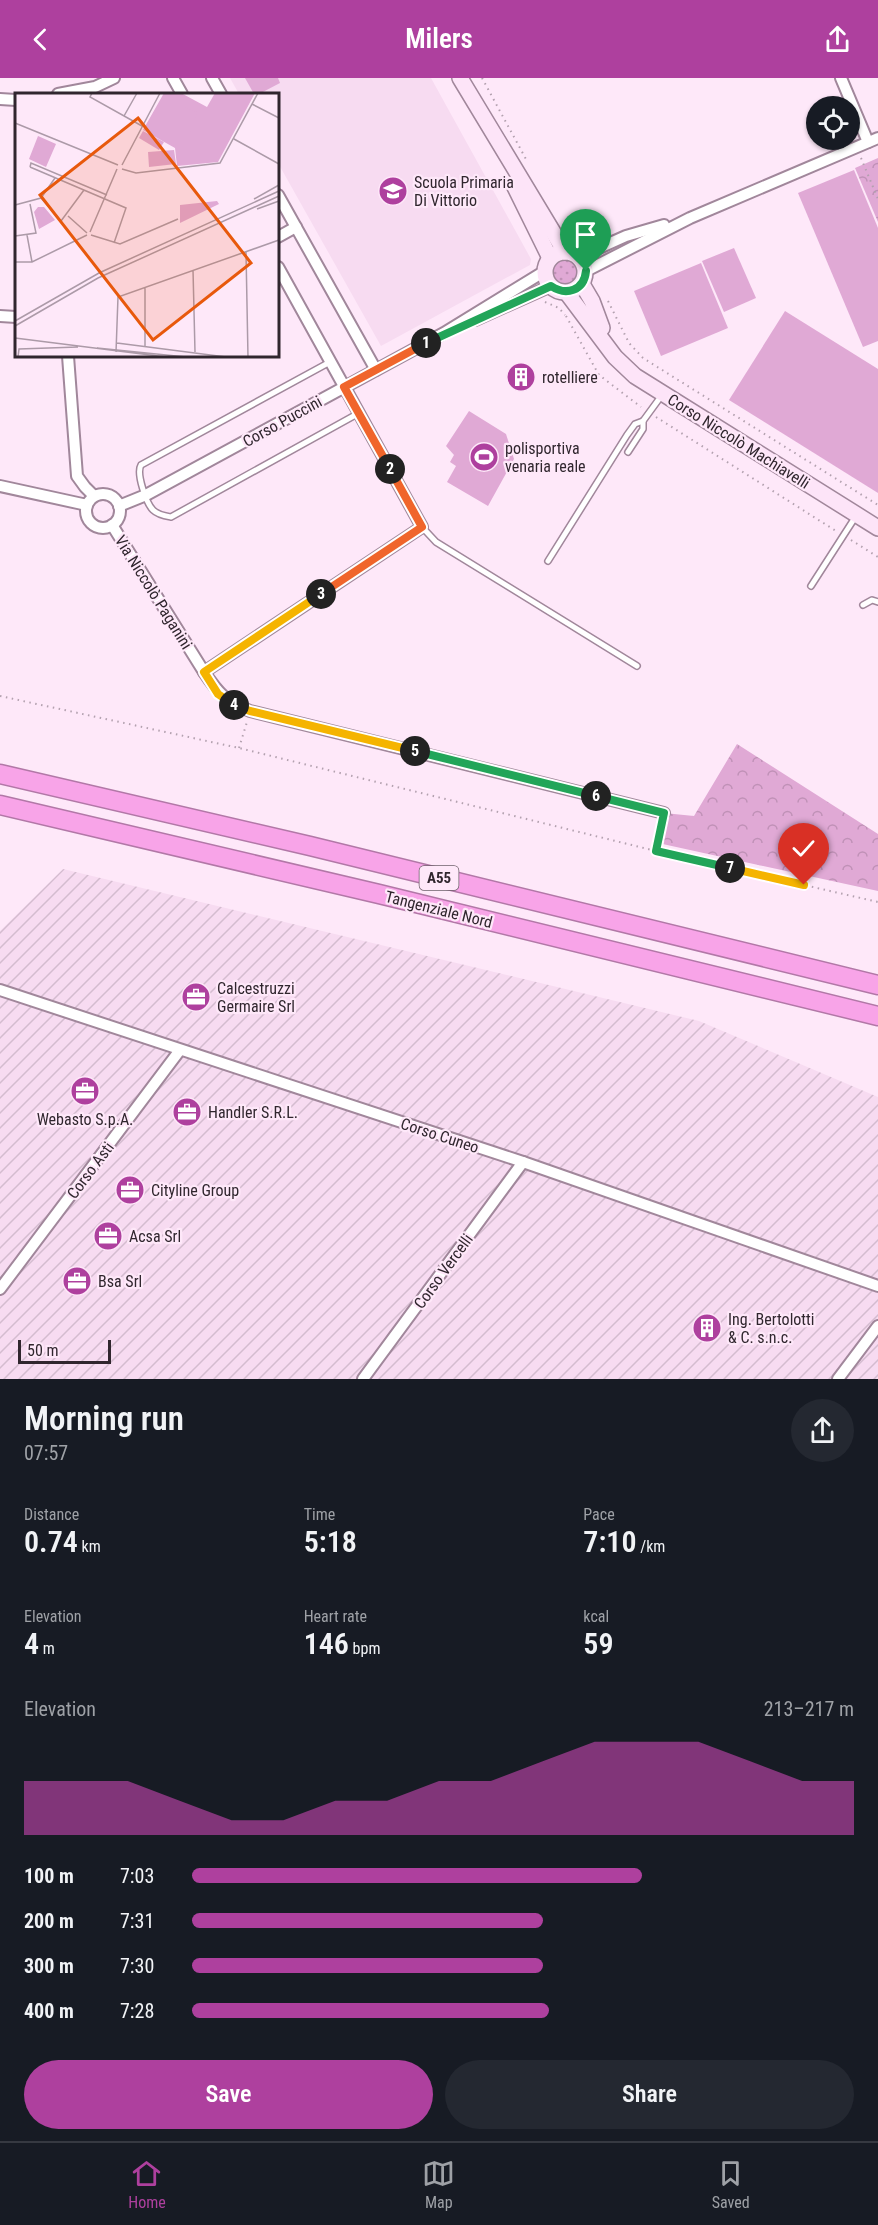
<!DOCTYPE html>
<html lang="en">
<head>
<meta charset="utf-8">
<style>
  :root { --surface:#171b24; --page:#242831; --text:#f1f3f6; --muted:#9ea1a6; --line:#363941; --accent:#ae409e }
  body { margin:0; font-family:"Roboto Condensed",sans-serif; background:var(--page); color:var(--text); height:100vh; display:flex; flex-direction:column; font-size:22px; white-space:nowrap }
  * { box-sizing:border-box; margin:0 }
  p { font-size:20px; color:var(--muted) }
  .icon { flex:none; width:33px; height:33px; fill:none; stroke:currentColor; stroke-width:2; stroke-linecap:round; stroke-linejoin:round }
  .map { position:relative; height:1301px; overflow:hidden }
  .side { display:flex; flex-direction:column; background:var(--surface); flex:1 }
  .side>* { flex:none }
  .controls { position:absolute; left:806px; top:18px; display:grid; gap:12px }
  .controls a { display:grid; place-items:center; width:54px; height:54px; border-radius:50%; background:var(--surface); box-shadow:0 2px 4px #0004; font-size:30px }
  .scale { position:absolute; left:18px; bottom:15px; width:93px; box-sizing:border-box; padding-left:6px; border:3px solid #30262e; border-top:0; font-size:16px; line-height:21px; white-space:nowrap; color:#30262e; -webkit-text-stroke:4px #fee8f9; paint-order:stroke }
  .pin { position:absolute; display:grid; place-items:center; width:51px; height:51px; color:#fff; margin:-62px -26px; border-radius:50% 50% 50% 0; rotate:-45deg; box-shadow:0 0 6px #0007 }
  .pin .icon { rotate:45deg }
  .km { position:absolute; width:30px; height:30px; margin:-15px; border-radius:50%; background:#222; color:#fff; font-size:16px; line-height:30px; text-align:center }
  .round { display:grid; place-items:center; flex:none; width:63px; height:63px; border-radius:32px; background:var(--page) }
  .headline { display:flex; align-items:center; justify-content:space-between; height:102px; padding:0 24px }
  h1 { font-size:33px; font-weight:600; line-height:45px }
  .metrics { display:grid; grid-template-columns:repeat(3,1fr); gap:9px; height:102px; padding:6px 24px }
  .metrics div { display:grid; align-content:center }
  .metrics b { font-size:30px; font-weight:600 }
  .metrics small { font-size:16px; font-weight:400 }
  .metrics p { font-size:16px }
  .chart { height:168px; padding:12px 24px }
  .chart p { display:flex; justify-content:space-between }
  .chart svg { width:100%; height:108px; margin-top:6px; fill:var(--accent); opacity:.7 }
  .button { display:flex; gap:12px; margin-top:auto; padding:12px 24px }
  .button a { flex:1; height:69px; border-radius:36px; background:var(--accent); color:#fff; font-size:24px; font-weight:600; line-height:69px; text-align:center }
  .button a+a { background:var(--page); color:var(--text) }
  ul { padding:0 24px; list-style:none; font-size:20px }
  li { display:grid; grid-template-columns:96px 72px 1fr; align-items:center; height:45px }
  li i { height:15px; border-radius:8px; background:var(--accent) }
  header { display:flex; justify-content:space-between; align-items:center; height:78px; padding:0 24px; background:var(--accent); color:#fff; font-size:27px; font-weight:600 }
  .tabs { display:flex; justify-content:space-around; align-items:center; height:84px; border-top:2px solid var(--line); background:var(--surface); font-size:16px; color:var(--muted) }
  .tabs a { display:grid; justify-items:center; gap:3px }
  .tabs .current { color:var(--accent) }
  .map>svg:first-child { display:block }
  .built { fill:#f7dbf1 }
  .industrial { fill:url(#industrial-furrows) }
  .grass { fill:url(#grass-dots) }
  .forest { fill:url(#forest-crowns) }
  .pitch { fill:#e0a9d5 }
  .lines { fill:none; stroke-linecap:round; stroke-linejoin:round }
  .lane-casing { stroke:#a1879b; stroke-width:8 }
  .street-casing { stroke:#a1879b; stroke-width:14 }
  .secondary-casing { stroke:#a1879b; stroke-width:18 }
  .highway-casing { stroke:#b278a7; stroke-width:21 }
  .path { stroke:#b3a1af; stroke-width:2; stroke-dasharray:1.5 4.5; stroke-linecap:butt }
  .lane { stroke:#fff; stroke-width:5 }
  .street { stroke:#fff; stroke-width:10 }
  .secondary { stroke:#fde4f8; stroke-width:15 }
  .highway { stroke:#f8a4e8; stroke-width:18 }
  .split-1-casing { stroke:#fff; stroke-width:12 }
  .split-2-casing { stroke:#fff; stroke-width:12 }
  .split-3-casing { stroke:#fff; stroke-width:12 }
  .split-4-casing { stroke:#fff; stroke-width:12 }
  .split-5-casing { stroke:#fff; stroke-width:12 }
  .split-6-casing { stroke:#fff; stroke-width:12 }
  .split-7-casing { stroke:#fff; stroke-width:12 }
  .split-8-casing { stroke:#fff; stroke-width:12 }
  .split-1 { stroke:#22a559; stroke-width:8 }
  .split-2 { stroke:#f0652b; stroke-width:8 }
  .split-3 { stroke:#f0652b; stroke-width:8 }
  .split-4 { stroke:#f5b400; stroke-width:8 }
  .split-5 { stroke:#f5b400; stroke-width:8 }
  .split-6 { stroke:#22a559; stroke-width:8 }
  .split-7 { stroke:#22a559; stroke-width:8 }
  .split-8 { stroke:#f5b400; stroke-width:8 }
  .labels { text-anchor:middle; stroke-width:4.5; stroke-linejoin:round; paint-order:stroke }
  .shield { fill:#fee8f9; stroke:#6e606b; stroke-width:1.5 }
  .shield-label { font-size:15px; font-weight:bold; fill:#30262e }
  .poi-label { font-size:16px; fill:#30262e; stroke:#fee8f9; text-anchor:start }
  .street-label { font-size:16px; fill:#30262e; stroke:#fee8f9 }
  .inset-road { fill:none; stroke:#ac9aa8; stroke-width:1.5 }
  .view { fill:#e8590c; fill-opacity:0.15; stroke:#e8590c; stroke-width:3 }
  .inset-edge { fill:none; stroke:#30262e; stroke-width:3 }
</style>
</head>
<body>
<header><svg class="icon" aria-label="back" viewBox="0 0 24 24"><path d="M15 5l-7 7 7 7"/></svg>Milers<svg class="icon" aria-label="share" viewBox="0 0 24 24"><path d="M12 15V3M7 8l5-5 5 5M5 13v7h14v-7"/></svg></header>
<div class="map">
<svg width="878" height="1301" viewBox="0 0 878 1301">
  <defs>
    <pattern id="industrial-furrows" width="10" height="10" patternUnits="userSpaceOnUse" patternTransform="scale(1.5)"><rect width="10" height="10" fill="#f7dbf1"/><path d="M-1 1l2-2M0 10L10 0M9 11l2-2" fill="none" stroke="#d4bccf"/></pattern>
    <pattern id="grass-dots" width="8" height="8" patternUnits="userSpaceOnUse" patternTransform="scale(1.5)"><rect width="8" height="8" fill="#e0a9d5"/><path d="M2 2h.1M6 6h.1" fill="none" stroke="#c091b7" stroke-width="1.8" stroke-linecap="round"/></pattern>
    <pattern id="forest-crowns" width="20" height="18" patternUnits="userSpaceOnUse" patternTransform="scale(1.5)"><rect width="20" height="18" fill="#e0a9d5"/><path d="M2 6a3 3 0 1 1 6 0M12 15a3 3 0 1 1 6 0" fill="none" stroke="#c091b7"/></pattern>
  </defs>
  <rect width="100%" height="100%" fill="#fee8f9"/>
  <polygon class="built" points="230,0 431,0 531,181 530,187 381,268 278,85 278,16 239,16"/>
  <polygon class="industrial" points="63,791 699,943 878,1019 878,1301 0,1301 0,853"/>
  <circle class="grass" cx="565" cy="194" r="13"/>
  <g class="forest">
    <polygon points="878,80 878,144 855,90"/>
    <polygon points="737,666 878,756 878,813 658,765 664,735 694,738"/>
  </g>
  <g class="pitch">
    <polygon points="245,0 278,0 280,5 259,16 254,16"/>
    <polygon points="854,92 878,150 878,263 863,269 798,115"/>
    <polygon points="734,170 756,220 724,234 702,183"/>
    <polygon points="701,185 728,250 661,278 634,213"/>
    <polygon points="785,233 878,291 878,415 729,322"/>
    <polygon points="469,333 506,356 514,381 488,428 447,404 456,388 450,384 454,377 446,368"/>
  </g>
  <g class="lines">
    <g class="lane-casing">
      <g id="lane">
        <path d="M330,284l-189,103c-5,8 5,38 12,45 5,5 12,6 18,7l188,-104"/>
        <polyline points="628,374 643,351 643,343"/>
        <polyline points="422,449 436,464 637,588"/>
        <polyline points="548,483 627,357 635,346 643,343 662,317"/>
        <polyline points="811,508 856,438"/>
        <polyline points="863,527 872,522 878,524"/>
      </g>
    </g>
    <g class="street-casing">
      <g id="street">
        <polyline points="173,0 182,16"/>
        <polyline points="212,0 221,16"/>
        <polyline points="841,0 868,64"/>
        <polyline points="58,16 95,9 114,0"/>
        <polyline points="0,21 16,22"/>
        <polyline points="278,117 376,292"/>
        <polyline points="278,159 296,149"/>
        <polyline points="579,179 626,158 664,147"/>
        <polyline points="586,193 690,140 878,60"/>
        <polyline points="0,238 16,239"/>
        <polyline points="475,242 551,208"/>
        <polyline points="68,278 77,398 85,409 94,418"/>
        <polyline points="0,408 87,427"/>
        <circle cx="103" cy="433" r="17"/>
        <polyline points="119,428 146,417 444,255 545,193"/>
        <path d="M112,447l92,147c14,21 22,30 46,39l414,102"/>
        <polyline points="204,594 422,449 278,189"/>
        <polyline points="0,912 523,1084 878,1208"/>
        <polyline points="0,1211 180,972"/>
        <polyline points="363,1301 523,1084"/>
        <polyline points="838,1301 878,1248"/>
      </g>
    </g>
    <g class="secondary-casing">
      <g id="secondary">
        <polyline points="460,0 565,174"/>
        <polyline points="514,107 550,180"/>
        <circle cx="565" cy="194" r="20"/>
        <polyline points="582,206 592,223 602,250"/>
        <polyline points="567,215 615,279 635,298 878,450"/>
      </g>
    </g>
    <g class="highway-casing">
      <g id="highway">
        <polyline points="0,696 310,768 878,907"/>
        <polyline points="0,727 379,816 878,938"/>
      </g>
    </g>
    <g class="path">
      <polyline points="482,0 527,83"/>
      <polyline points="861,80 878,121"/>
      <polyline points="564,144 566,144 578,165 581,167"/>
      <polyline points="608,223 629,265 643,280 878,427"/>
      <polyline points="545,224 559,230 565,237"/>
      <polyline points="566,238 599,297 641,329"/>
      <polyline points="656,339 836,453"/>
      <polyline points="851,462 878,479"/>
      <polyline points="0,618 239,670 656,773 878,824"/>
      <polyline points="239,670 247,644"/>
      <polyline points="656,773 662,747"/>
    </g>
    <use href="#lane" class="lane"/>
    <use href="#street" class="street"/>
    <use href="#secondary" class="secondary"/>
    <use href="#highway" class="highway"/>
  </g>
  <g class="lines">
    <g class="split-1-casing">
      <path id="split-1" d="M426,265l125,-57c15,10 33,5 35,-15"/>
    </g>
    <g class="split-2-casing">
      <polyline id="split-2" points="390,391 344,309 426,265"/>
    </g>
    <g class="split-3-casing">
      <polyline id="split-3" points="321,516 422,449 390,391"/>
    </g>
    <g class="split-4-casing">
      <polyline id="split-4" points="234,627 218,616 204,594 321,516"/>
    </g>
    <g class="split-5-casing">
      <polyline id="split-5" points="234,627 250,633 415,673"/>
    </g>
    <g class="split-6-casing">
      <polyline id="split-6" points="415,673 596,718"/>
    </g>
    <g class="split-7-casing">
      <polyline id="split-7" points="596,718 664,735 656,773 730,790"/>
    </g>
    <g class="split-8-casing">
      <polyline id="split-8" points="730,790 804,807"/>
    </g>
    <use href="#split-1" class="split-1"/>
    <use href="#split-2" class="split-2"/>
    <use href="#split-3" class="split-3"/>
    <use href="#split-4" class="split-4"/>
    <use href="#split-5" class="split-5"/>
    <use href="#split-6" class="split-6"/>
    <use href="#split-7" class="split-7"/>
    <use href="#split-8" class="split-8"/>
  </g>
  <defs>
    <g id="school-disc" transform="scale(1.5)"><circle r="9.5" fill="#ae409e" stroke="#fee8f9"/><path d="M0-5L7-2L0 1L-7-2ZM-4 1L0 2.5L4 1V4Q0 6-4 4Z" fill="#fff"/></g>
    <g id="building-disc" transform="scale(1.5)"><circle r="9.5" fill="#ae409e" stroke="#fee8f9"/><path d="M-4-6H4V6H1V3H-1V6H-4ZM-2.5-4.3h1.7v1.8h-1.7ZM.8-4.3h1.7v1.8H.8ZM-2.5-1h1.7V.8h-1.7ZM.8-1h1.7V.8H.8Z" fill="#fff"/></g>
    <g id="stadium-disc" transform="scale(1.5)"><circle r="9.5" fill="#ae409e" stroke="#fee8f9"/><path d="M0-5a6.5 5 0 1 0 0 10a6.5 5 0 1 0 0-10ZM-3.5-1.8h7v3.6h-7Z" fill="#fff"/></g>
    <g id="office-disc" transform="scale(1.5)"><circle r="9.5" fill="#ae409e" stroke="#fee8f9"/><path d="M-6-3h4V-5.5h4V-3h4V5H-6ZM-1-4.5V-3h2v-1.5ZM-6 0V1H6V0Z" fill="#fff"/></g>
  </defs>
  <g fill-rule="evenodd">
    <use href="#school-disc" x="393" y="113"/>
    <use href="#building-disc" x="521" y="299"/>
    <use href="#stadium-disc" x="484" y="379"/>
    <use href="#office-disc" x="196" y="919"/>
    <use href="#office-disc" x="85" y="1013"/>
    <use href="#office-disc" x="187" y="1034"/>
    <use href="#office-disc" x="130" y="1112"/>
    <use href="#office-disc" x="108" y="1158"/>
    <use href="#office-disc" x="77" y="1203"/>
    <use href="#building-disc" x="707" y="1250"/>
  </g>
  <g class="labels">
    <rect class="shield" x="419.5" y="788" width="39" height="24" rx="4.5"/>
    <g class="shield-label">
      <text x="439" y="805">A55</text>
    </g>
    <g class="poi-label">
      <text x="414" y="110">Scuola Primaria<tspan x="414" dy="18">Di Vittorio</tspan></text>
      <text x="542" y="305">rotelliere</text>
      <text x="505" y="376">polisportiva<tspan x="505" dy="18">venaria reale</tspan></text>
      <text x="217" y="916">Calcestruzzi<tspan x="217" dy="18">Germaire Srl</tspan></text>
      <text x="208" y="1040">Handler S.R.L.</text>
      <text x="85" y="1047" text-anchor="middle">Webasto S.p.A.</text>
      <text x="151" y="1118">Cityline Group</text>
      <text x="129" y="1164">Acsa Srl</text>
      <text x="98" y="1209">Bsa Srl</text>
      <text x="728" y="1247">Ing. Bertolotti<tspan x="728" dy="18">&amp; C. s.n.c.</tspan></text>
    </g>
    <g class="street-label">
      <text transform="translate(282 343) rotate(-29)" y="6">Corso Puccini</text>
      <text transform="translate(739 363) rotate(32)" y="6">Corso Niccolò Machiavelli</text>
      <text transform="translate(154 514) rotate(58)" y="6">Via Niccolò Paganini</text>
      <text transform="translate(439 831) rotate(14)" y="6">Tangenziale Nord</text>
      <text transform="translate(440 1057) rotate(18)" y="6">Corso Cuneo</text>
      <text transform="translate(90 1092) rotate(-53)" y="6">Corso Asti</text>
      <text transform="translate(443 1193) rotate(-54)" y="6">Corso Vercelli</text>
    </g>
  </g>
  <g transform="translate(15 15)">
    <rect width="264" height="264" fill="#fee8f9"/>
    <path d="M149,0h17l26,14 8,-14h40l-37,69 -41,4 -2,-18 -32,-18zM23,43l18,8 -10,23 -17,-8zM202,108l2,3 -39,19v-18zM23,114h6l11,13 -16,9 -5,-17z" fill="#e0a9d5"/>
    <path d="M168,14l14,5 -7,22 -15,-5zM128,38l21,11 -5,8 -20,-12zM159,57l2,14 -27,3 -1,-15z" fill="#e0a9d5"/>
    <path class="inset-road" d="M77,0l-2,4 52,29M237,11l27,14M109,23l13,-23M0,30l103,42M219,46l45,25M107,72l38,-72M15,74l96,41 -12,35M15,74l1,-4 76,32M107,76l14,4 84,-10 38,-70M26,105l20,23 23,-31M239,106l25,-14M0,112l26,-7 14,-20M242,116l22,-8M53,123l19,17M75,139l27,-63M12,142l5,27M76,142l29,9 58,-25M0,143l21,-3 -6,-29M231,159l2,105M0,169h17l55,-27M178,177l2,82M130,195v59M0,228l84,-48 180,-82M0,233l83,-48 181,-82M0,245l151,19M102,250l109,14M82,255l89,9M101,259l2,-55 161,-57M3,264l1,-8 59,-2"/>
    <path class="view" d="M123,25l113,145 -98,77 -113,-145z"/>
    <rect width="264" height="264" class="inset-edge"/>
  </g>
</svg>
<div class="controls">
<a><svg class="icon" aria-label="locate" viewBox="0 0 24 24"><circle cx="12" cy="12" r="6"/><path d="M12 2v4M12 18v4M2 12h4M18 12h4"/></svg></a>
</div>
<div class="scale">50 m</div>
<div class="pin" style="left:586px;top:193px;background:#1e9e55"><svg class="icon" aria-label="arrive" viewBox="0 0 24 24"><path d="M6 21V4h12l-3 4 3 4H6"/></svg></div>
<div class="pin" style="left:804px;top:807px;background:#d93025"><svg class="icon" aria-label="check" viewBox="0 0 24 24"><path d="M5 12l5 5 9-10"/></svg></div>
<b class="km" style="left:426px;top:265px">1</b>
<b class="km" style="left:390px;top:391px">2</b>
<b class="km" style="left:321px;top:516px">3</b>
<b class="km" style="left:234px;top:627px">4</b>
<b class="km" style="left:415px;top:673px">5</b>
<b class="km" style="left:596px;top:718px">6</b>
<b class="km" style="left:730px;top:790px">7</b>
</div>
<section class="side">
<div class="headline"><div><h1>Morning run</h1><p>07:57</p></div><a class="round"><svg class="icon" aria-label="share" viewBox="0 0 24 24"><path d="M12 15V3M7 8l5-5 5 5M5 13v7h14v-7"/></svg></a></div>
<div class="metrics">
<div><p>Distance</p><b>0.74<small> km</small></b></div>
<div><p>Time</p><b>5:18</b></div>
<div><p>Pace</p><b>7:10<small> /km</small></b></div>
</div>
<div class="metrics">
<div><p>Elevation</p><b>4<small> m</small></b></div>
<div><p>Heart rate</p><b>146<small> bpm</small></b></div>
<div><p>kcal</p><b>59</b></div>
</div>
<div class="chart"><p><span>Elevation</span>213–217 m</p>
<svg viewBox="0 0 160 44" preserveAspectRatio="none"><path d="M0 44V22L10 22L20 22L30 30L40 38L50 38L60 30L70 30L80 22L90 22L100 14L110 6L120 6L130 6L140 14L150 22L160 22V44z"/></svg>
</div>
<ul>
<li><b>100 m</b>7:03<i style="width:68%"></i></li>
<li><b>200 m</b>7:31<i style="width:53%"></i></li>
<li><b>300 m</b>7:30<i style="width:53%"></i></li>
<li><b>400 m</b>7:28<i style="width:54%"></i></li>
</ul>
<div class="button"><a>Save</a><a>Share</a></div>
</section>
<nav class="tabs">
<a class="current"><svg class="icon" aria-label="home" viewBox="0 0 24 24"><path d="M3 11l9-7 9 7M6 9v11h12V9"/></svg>Home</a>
<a><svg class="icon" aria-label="map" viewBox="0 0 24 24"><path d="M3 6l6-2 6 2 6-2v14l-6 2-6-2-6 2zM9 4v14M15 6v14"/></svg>Map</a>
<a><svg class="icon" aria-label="saved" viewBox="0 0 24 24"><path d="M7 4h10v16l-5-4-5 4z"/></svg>Saved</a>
</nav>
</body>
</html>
